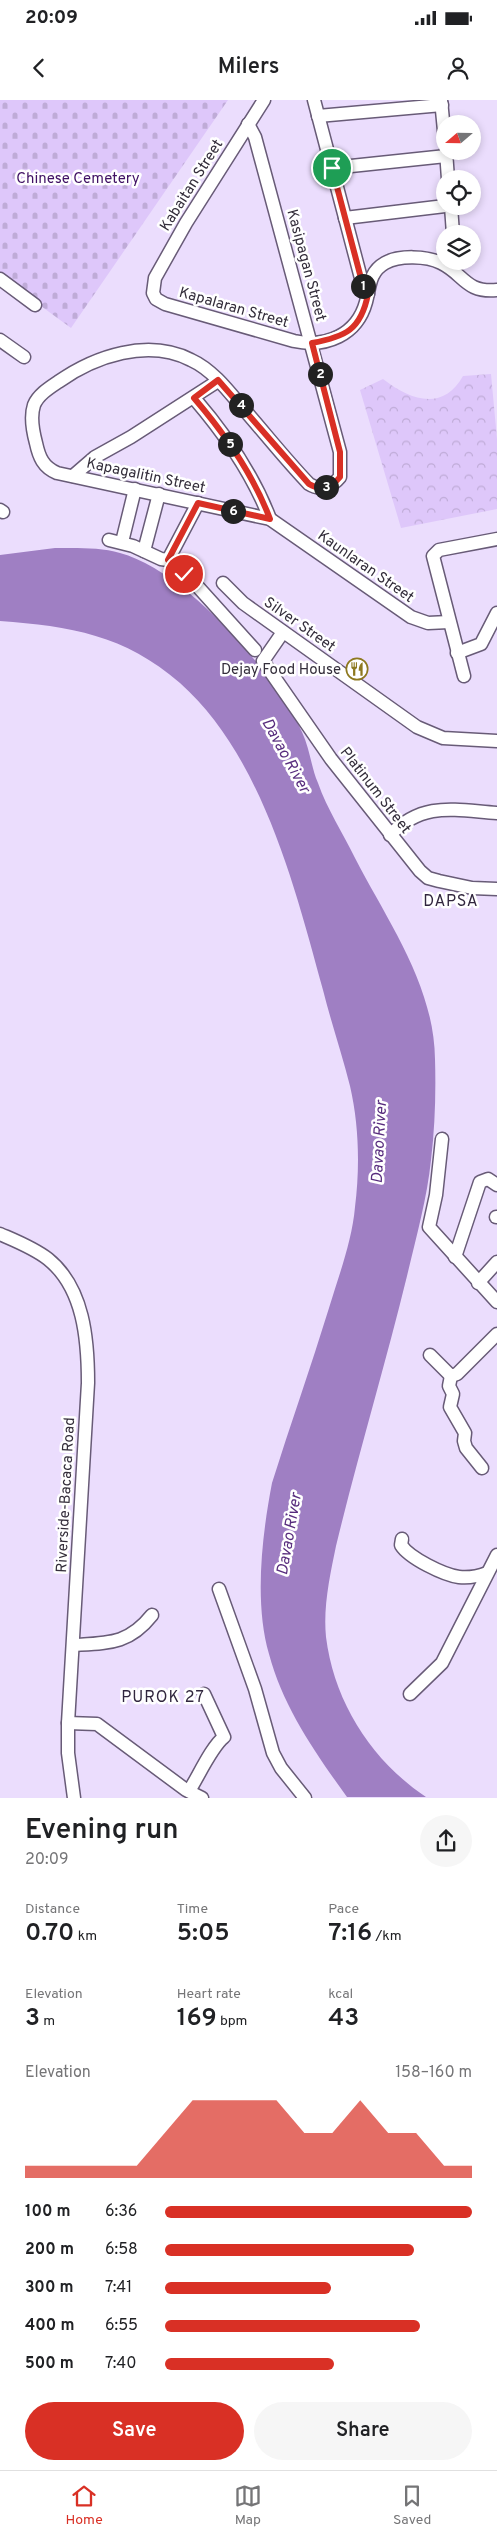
<!DOCTYPE html>
<html lang="en">
<head>
<meta charset="utf-8">
<style>
  :root { --surface:#fff; --page:#f6f6f6; --text:#202124; --muted:#757577; --line:#e0e0e0; --accent:#d93025 }
  body { margin:0; font-family:Overpass,sans-serif; background:var(--page); color:var(--text); height:100vh; display:flex; flex-direction:column; font-size:19px; white-space:nowrap }
  * { box-sizing:border-box; margin:0 }
  p { font-size:16px; color:var(--muted) }
  .icon { flex:none; width:28px; height:28px; fill:none; stroke:currentColor; stroke-width:2; stroke-linecap:round; stroke-linejoin:round }
  .map { position:relative; height:1698px; overflow:hidden }
  .details { display:flex; flex-direction:column; background:var(--surface); flex:1 }
  .details>* { flex:none }
  .needle { width:32px; rotate:250deg }
  .controls { position:absolute; left:436px; top:15px; display:grid; gap:10px }
  .controls a { display:grid; place-items:center; width:45px; height:45px; border-radius:50%; background:var(--surface); box-shadow:0 2px 8px #0003; font-size:25px }
  .pin { position:absolute; display:grid; place-items:center; width:42px; height:42px; color:#fff; margin:-21px; border:2px solid #fff; border-radius:50%; box-shadow:0 1px 5px #0007 }
  .km { position:absolute; width:25px; height:25px; margin:-12px; border-radius:50%; background:#222; color:#fff; font-size:14px; line-height:25px; text-align:center }
  .round { display:grid; place-items:center; flex:none; width:52px; height:52px; border-radius:26px; background:var(--page) }
  .head { display:flex; align-items:center; justify-content:space-between; height:85px; padding:0 25px }
  h1 { font-size:28px; font-weight:600; line-height:38px }
  .metrics { display:grid; grid-template-columns:repeat(3,1fr); gap:8px; height:85px; padding:5px 25px }
  .metrics div { display:grid; align-content:center }
  .metrics b { font-size:25px; font-weight:600 }
  .metrics small { font-size:14px; font-weight:400 }
  .metrics p { font-size:14px }
  .chart { height:140px; padding:10px 25px }
  .chart p { display:flex; justify-content:space-between }
  .chart svg { width:100%; height:90px; margin-top:5px; fill:var(--accent); opacity:.7 }
  .button { display:flex; gap:10px; margin-top:auto; padding:10px 25px }
  .button a { flex:1; height:58px; border-radius:30px; background:var(--accent); color:#fff; font-size:20px; font-weight:600; line-height:58px; text-align:center }
  .button a+a { background:var(--page); color:var(--text) }
  ul { padding:0 25px; list-style:none; font-size:16px }
  li { display:grid; grid-template-columns:80px 60px 1fr; align-items:center; height:38px }
  li i { height:12px; border-radius:6px; background:var(--accent) }
  .status { display:flex; justify-content:space-between; align-items:center; height:35px; padding:0 25px; background:var(--surface); direction:ltr }
  .status svg { height:14px; fill:currentColor }
  header { display:flex; justify-content:space-between; align-items:center; height:65px; padding:0 25px; background:var(--surface); font-size:22px; font-weight:600 }
  .menu { display:flex; justify-content:space-around; align-items:center; height:70px; border-top:1px solid var(--line); background:var(--surface); font-size:14px; color:var(--muted) }
  .menu a { display:grid; justify-items:center; gap:2px }
  .menu .on { color:var(--accent) }
  .map>svg:first-child { display:block }
  .forest { fill:url(#forest-crowns) }
  .cemetery { fill:url(#cemetery-stones) }
  .water { fill:#9f7fc3 }
  .lines { fill:none; stroke-linecap:round; stroke-linejoin:round }
  .minor-casing { stroke:#685b77; stroke-width:15 }
  .minor { stroke:#fff; stroke-width:12 }
  .route-casing { stroke:#fff; stroke-width:10 }
  .route { stroke:#d93025; stroke-width:6 }
  .labels { text-anchor:middle; stroke-width:5; stroke-linejoin:round; paint-order:stroke }
  .park-label { font-size:15px; fill:#401164; stroke:#fff }
  .street-label { font-size:15px; fill:#342e3b; stroke:#fff }
  .poi-label { font-size:15px; fill:#342e3b; stroke:#fff; text-anchor:end }
  .water-label { font-size:16px; font-style:italic; fill:#582d7e; stroke:#fff }
  .neighbourhood-label { font-size:16px; letter-spacing:1px; fill:#31263e; stroke:#fff }
</style>
</head>
<body>
<div class="status"><b>20:09</b><svg viewBox="0 0 49 12"><path d="M0 12V9h3v3zM5 12V6h3v6zM10 12V3h3v9zM15 12V0h3v12zM26 1h20v11H26zM47 4h2v5h-2z"/></svg></div>
<header><svg class="icon" aria-label="back" viewBox="0 0 24 24"><path d="M15 5l-7 7 7 7"/></svg>Milers<svg class="icon" aria-label="person" viewBox="0 0 24 24"><circle cx="12" cy="8" r="4"/><path d="M4 21q1-7 8-7t8 7"/></svg></header>
<div class="map">
<svg width="497" height="1698" viewBox="0 0 497 1698">
  <defs>
    <pattern id="forest-crowns" width="20" height="18" patternUnits="userSpaceOnUse" patternTransform="scale(1.25)"><rect width="20" height="18" fill="#dec7fa"/><path d="M2 6a3 3 0 1 1 6 0M12 15a3 3 0 1 1 6 0" fill="none" stroke="#bfabd7"/></pattern>
    <pattern id="cemetery-stones" width="16" height="16" patternUnits="userSpaceOnUse" patternTransform="scale(1.25)"><rect width="16" height="16" fill="#dec7fa"/><path d="M2 7V4a2 2 0 0 1 4 0v3zM10 15v-3a2 2 0 0 1 4 0v3z" fill="#bfabd7"/></pattern>
  </defs>
  <rect width="100%" height="100%" fill="#ebddfd"/>
  <path class="forest" d="M491,274l6,65v70l-96,19 -41,-138 23,-11c27,21 60,33 80,-3z"/>
  <polygon class="cemetery" points="0,0 228,0 71,228 0,176"/>
  <path class="water" d="M55,448c21,0 45,-1 65,5 65,17 155,120 182,179 8,17 9,35 16,51 9,26 25,50 37,75 33,64 79,127 80,201 1,34 0,68 -4,101 -4,39 -15,78 -24,116 -22,90 -49,179 -71,270 -6,29 -13,61 -10,91 8,65 46,124 100,160h-79c-31,-43 -64,-90 -78,-143 -15,-51 -7,-119 3,-171 18,-58 39,-116 57,-175 10,-33 23,-67 26,-101 5,-40 4,-82 -5,-121 -8,-32 -19,-64 -27,-96 -28,-103 -61,-234 -143,-307 -55,-48 -110,-57 -180,-62v-66z"/>
  <g class="lines">
    <g class="minor-casing">
      <g id="minor">
        <path d="M264,0l-78,123 -31,55 -2,15 3,6 9,5 129,37c32,7 63,-6 72,-39 4,-15 3,-30 19,-39 14,-8 42,-7 56,0 23,11 24,30 56,27"/>
        <polyline points="314,0 362,182 368,194"/>
        <polyline points="441,0 445,41"/>
        <polyline points="318,16 442,5"/>
        <path d="M248,24l7,13 85,315v25c-8,10 -20,14 -31,7 -24,-25 -45,-52 -68,-78 -14,-17 -30,-37 -50,-46 -43,-22 -96,-4 -133,22 -9,6 -20,13 -24,23 -4,12 -1,27 2,38 3,14 7,24 21,30l213,46 141,98 17,6 21,-1"/>
        <polyline points="446,51 448,79"/>
        <polyline points="332,68 446,56"/>
        <polyline points="451,106 453,134"/>
        <polyline points="345,118 445,106"/>
        <polyline points="0,179 35,205"/>
        <polyline points="0,240 24,257"/>
        <path d="M194,298c31,36 59,76 76,121"/>
        <polyline points="73,376 95,357 131,337 218,281"/>
        <polyline points="0,410 3,412"/>
        <polyline points="109,440 133,446 161,459 168,460 199,488 255,550"/>
        <polyline points="122,442 135,389"/>
        <polyline points="144,451 159,394"/>
        <polyline points="168,460 198,403"/>
        <polyline points="223,483 243,503 417,627 443,638 497,641"/>
        <polyline points="283,532 263,561 331,659 420,771 428,778 439,781 472,788 497,789"/>
        <polyline points="457,553 481,544 497,513"/>
        <polyline points="464,576 433,456 439,450 497,439"/>
        <path d="M390,735c33,-34 64,-25 107,-22"/>
        <polyline points="442,1039 436,1095 429,1127 497,1202"/>
        <polyline points="496,1117 497,1117"/>
        <path d="M0,1134c16,7 34,14 48,25 36,29 40,81 40,124l-20,340v30l6,45"/>
        <polyline points="455,1157 480,1082 488,1079 497,1085"/>
        <polyline points="478,1183 497,1162"/>
        <polyline points="430,1255 451,1276 457,1274 497,1234"/>
        <polyline points="451,1276 449,1286 453,1294 450,1307 465,1333 464,1341 466,1348 482,1368"/>
        <path d="M402,1439l-1,6c8,13 43,30 58,32 9,1 20,-1 28,-4"/>
        <polyline points="219,1489 255,1589 273,1653 281,1668 305,1698"/>
        <path d="M74,1545c35,-2 55,-1 78,-30"/>
        <polyline points="410,1594 442,1563 497,1455"/>
        <polyline points="68,1623 97,1624 186,1690 202,1698"/>
        <path d="M189,1691c9,-14 23,-45 35,-54l-20,-43"/>
      </g>
    </g>
    <use href="#minor" class="minor"/>
  </g>
  <g class="lines">
    <g class="route-casing">
      <path id="route" d="M184,474l-16,-14 30,-57 72,16c-17,-45 -45,-85 -76,-121l24,-18 91,104c11,7 23,3 31,-7v-25l-28,-109c33,-6 49,-13 56,-49l-6,-12 -30,-114"/>
    </g>
    <use href="#route" class="route"/>
  </g>
  <defs>
    <g id="restaurant-ring" transform="scale(1.125)"><circle r="9.5" fill="#fff" stroke="#8e791f" stroke-width="1.5"/><path d="M-5-6h1v4h1v-4h1v4h1v-4h1v5L-1.5 .5V6h-2V.5L-5-1ZM5-6V6H3V1.5H1.5Q1.5-4 5-6Z" fill="#8e791f"/></g>
  </defs>
  <g fill-rule="evenodd">
    <use href="#restaurant-ring" x="357" y="569"/>
  </g>
  <g class="labels">
    <g class="park-label">
      <text x="78" y="83">Chinese Cemetery</text>
    </g>
    <g class="street-label">
      <text transform="translate(191 85) rotate(-58)" y="5">Kabaitan Street</text>
      <text transform="translate(307 165) rotate(75)" y="5">Kasipagan Street</text>
      <text transform="translate(234 207) rotate(16)" y="5">Kapalaran Street</text>
      <text transform="translate(146 375) rotate(12)" y="5">Kapagalitin Street</text>
      <text transform="translate(366 466) rotate(35)" y="5">Kaunlaran Street</text>
      <text transform="translate(300 524) rotate(35)" y="5">Silver Street</text>
      <text transform="translate(376 690) rotate(52)" y="5">Platinum Street</text>
      <text transform="translate(65 1395) rotate(-87)" y="5">Riverside-Bacaca Road</text>
    </g>
    <g class="poi-label">
      <text x="341" y="574">Dejay Food House</text>
    </g>
    <g class="water-label">
      <text transform="translate(287 655) rotate(61)" y="6">Davao River</text>
      <text transform="translate(378 1042) rotate(-87)" y="6">Davao River</text>
      <text transform="translate(288 1434) rotate(-80)" y="6">Davao River</text>
    </g>
    <g class="neighbourhood-label">
      <text x="451" y="806">DAPSA</text>
      <text x="163" y="1602">PUROK 27</text>
    </g>
  </g>
</svg>
<div class="controls">
<a><svg class="needle" viewBox="-14 -14 28 28"><path d="M0-13l5 13h-10z" fill="#e53935"/><path d="M0 13l5-13h-10z" fill="#757577"/></svg></a>
<a><svg class="icon" aria-label="locate" viewBox="0 0 24 24"><circle cx="12" cy="12" r="6"/><path d="M12 2v4M12 18v4M2 12h4M18 12h4"/></svg></a>
<a><svg class="icon" aria-label="layers" viewBox="0 0 24 24"><path d="M12 4l9 5-9 5-9-5zM3 14l9 5 9-5"/></svg></a>
</div>
<div class="pin" style="left:332px;top:68px;background:#1e9e55"><svg class="icon" aria-label="arrive" viewBox="0 0 24 24"><path d="M6 21V4h12l-3 4 3 4H6"/></svg></div>
<div class="pin" style="left:184px;top:474px;background:#d93025"><svg class="icon" aria-label="check" viewBox="0 0 24 24"><path d="M5 12l5 5 9-10"/></svg></div>
<b class="km" style="left:363px;top:186px">1</b>
<b class="km" style="left:320px;top:274px">2</b>
<b class="km" style="left:326px;top:387px">3</b>
<b class="km" style="left:241px;top:305px">4</b>
<b class="km" style="left:230px;top:344px">5</b>
<b class="km" style="left:233px;top:411px">6</b>
</div>
<section class="details">
<div class="head"><div><h1>Evening run</h1><p>20:09</p></div><a class="round"><svg class="icon" aria-label="share" viewBox="0 0 24 24"><path d="M12 15V3M7 8l5-5 5 5M5 13v7h14v-7"/></svg></a></div>
<div class="metrics">
<div><p>Distance</p><b>0.70<small> km</small></b></div>
<div><p>Time</p><b>5:05</b></div>
<div><p>Pace</p><b>7:16<small> /km</small></b></div>
</div>
<div class="metrics">
<div><p>Elevation</p><b>3<small> m</small></b></div>
<div><p>Heart rate</p><b>169<small> bpm</small></b></div>
<div><p>kcal</p><b>43</b></div>
</div>
<div class="chart"><p><span>Elevation</span>158–160 m</p>
<svg viewBox="0 0 160 44" preserveAspectRatio="none"><path d="M0 44V38L10 38L20 38L30 38L40 38L50 22L60 6L70 6L80 6L90 6L100 22L110 22L120 6L130 22L140 22L150 38L160 38V44z"/></svg>
</div>
<ul>
<li><b>100 m</b>6:36<i style="width:100%"></i></li>
<li><b>200 m</b>6:58<i style="width:81%"></i></li>
<li><b>300 m</b>7:41<i style="width:54%"></i></li>
<li><b>400 m</b>6:55<i style="width:83%"></i></li>
<li><b>500 m</b>7:40<i style="width:55%"></i></li>
</ul>
<div class="button"><a>Save</a><a>Share</a></div>
</section>
<nav class="menu">
<a class="on"><svg class="icon" aria-label="home" viewBox="0 0 24 24"><path d="M3 11l9-7 9 7M6 9v11h12V9"/></svg>Home</a>
<a><svg class="icon" aria-label="map" viewBox="0 0 24 24"><path d="M3 6l6-2 6 2 6-2v14l-6 2-6-2-6 2zM9 4v14M15 6v14"/></svg>Map</a>
<a><svg class="icon" aria-label="saved" viewBox="0 0 24 24"><path d="M7 4h10v16l-5-4-5 4z"/></svg>Saved</a>
</nav>
</body>
</html>
